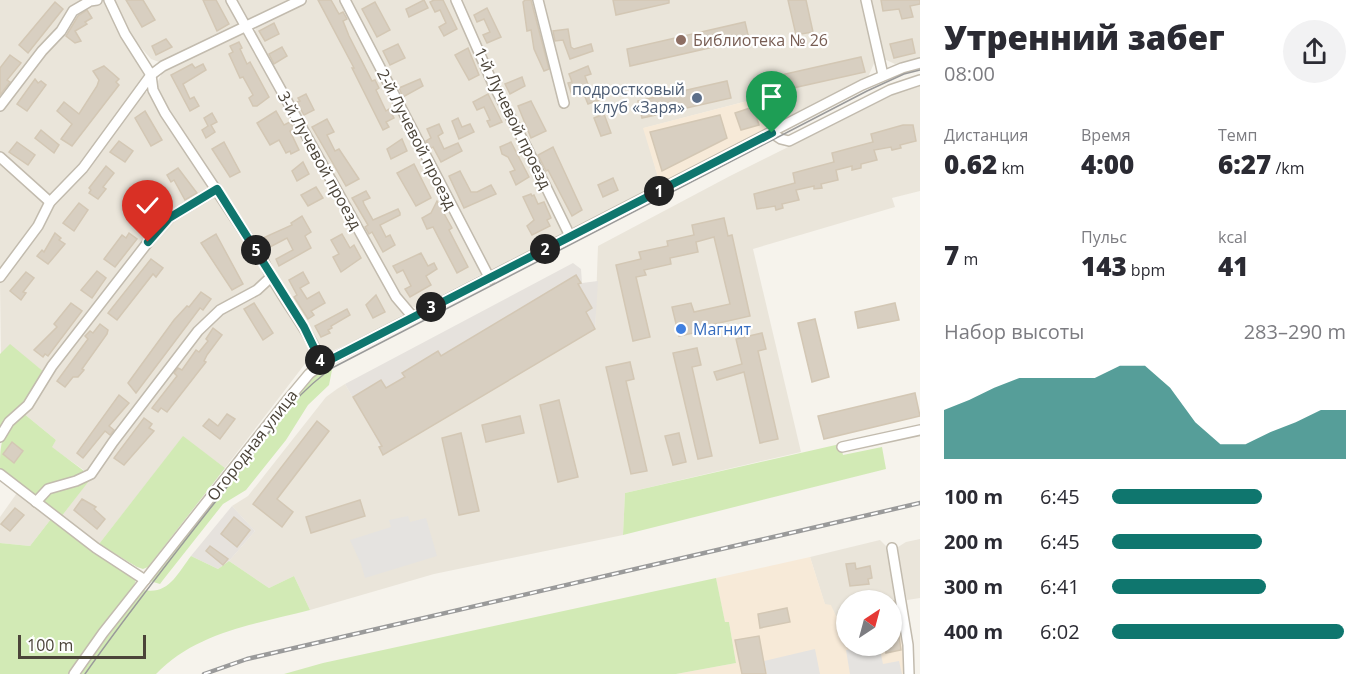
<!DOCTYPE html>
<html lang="ru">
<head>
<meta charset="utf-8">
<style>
  :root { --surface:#fff; --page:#f2f2f3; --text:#2b2b33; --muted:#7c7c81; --accent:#0f766e }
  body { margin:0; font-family:"Open Sans",sans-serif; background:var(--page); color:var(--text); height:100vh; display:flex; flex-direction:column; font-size:22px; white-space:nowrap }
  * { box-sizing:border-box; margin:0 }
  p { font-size:20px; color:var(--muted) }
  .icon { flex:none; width:33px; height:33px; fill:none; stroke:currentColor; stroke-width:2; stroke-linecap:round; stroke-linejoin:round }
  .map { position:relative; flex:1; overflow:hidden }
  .drawer { display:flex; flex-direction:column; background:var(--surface); width:450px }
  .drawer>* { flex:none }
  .needle { width:39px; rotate:36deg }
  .tools { position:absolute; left:836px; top:590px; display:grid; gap:12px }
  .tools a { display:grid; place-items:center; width:66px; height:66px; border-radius:50%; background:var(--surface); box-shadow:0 2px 4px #0004; font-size:30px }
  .scale { position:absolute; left:18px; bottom:15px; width:128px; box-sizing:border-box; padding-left:6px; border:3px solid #4b4439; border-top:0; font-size:16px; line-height:21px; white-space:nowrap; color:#4b4439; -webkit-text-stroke:4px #fff; paint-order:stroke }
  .pin { position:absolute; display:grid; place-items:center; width:51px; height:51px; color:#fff; margin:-62px -26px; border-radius:50% 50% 50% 0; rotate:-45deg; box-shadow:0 0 6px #0007 }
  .pin .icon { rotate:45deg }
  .km { position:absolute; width:30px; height:30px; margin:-15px; border-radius:50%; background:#222; color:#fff; font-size:16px; line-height:30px; text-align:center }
  .round { display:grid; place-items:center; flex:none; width:63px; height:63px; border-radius:32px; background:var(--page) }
  .summary { display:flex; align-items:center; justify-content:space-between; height:102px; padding:0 24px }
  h1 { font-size:33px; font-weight:800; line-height:45px }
  .stats { display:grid; grid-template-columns:repeat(3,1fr); gap:9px; height:102px; padding:6px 24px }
  .stats div { display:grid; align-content:center }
  .stats b { font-size:26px; font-weight:800 }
  .stats small { font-size:16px; font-weight:400 }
  .stats p { font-size:16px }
  .chart { height:168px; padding:12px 24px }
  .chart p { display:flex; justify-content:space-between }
  .chart svg { width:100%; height:108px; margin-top:6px; fill:var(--accent); opacity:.7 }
  ul { padding:0 24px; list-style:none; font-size:20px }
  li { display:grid; grid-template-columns:96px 72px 1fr; align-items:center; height:45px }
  li i { height:15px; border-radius:8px; background:var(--accent) }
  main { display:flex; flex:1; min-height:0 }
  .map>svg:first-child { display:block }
  .residential { fill:#eae5da }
  .commercial { fill:#f7ead8 }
  .industrial { fill:#e6e2dd }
  .green { fill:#d2eab5 }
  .parking { fill:#e5e3e0 }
  .building { fill:#d8cfc1; stroke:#d3c7b4; stroke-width:1.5 }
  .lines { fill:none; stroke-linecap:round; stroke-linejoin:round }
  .minor-casing { stroke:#c2bbae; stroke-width:12 }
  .minor { stroke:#fff; stroke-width:9 }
  .tram { stroke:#9a9a9a; stroke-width:1.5 }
  .rail-casing { stroke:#9a9a9a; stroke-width:4.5 }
  .rail { stroke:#fff; stroke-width:2; stroke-dasharray:7; stroke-linecap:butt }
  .route-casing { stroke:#fff; stroke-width:12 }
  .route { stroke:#0f766e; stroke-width:8 }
  .education-dot { fill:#8d6e63; stroke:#fff; stroke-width:2 }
  .service-dot { fill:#5c6f8a; stroke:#fff; stroke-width:2 }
  .shop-dot { fill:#3f7fe0; stroke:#fff; stroke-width:2 }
  .labels { text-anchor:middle; stroke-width:4.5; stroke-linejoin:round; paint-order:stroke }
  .education-label { font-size:16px; fill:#785e54; stroke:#fff; text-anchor:start }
  .service-label { font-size:16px; fill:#4e5e75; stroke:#fff; text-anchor:end }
  .street-label { font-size:16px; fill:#4b4439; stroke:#fff }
  .shop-label { font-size:16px; fill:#366cbe; stroke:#fff; text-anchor:start }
</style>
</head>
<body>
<main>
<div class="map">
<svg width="920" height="674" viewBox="0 0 920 674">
  <rect width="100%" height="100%" fill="#f6f3ec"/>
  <g class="residential">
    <polygon points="0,0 85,0 0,102"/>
    <polygon points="113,0 292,0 159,62 151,59 128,33"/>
    <polygon points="308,0 344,0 482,274 417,308 408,305 397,292 254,34 256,28"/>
    <polygon points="349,0 454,0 564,231 563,233 491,271 488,271"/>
    <polygon points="458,0 861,0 875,61 868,77 771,127 759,98 644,128 660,184 576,227 572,227 495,83"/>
    <polygon points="870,0 920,0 920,58 895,64 884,59"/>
    <polygon points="104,1 122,35 142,65 144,73 143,81 100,144 57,193 50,195 45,194 0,153 0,110 75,14 91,4"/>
    <polygon points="240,32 244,32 405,313 403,316 368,335 332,351 321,349 231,203 194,153 168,112 158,88 157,83 162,73"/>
    <polygon points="920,85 920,191 892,198 895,207 753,249 801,452 625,493 623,535 434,574 310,610 294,576 269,588 229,561 255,531 232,506 248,496 326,397 337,389 345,384 378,441 379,447 595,329 598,246 730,176 903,90"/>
    <polygon points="147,92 150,93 212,188 168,216 44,372 10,345 1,355 0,281 54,204 86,169 143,93"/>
    <polygon points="0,160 41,197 44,203 37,226 0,274"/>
    <polygon points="214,195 262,264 266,276 255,288 219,309 185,343 109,439 97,463 88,473 51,447 56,440 23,413 53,369 171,220"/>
    <polygon points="272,282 302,329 311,350 311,356 225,468 183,437 99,544 61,517 208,323"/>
    <polygon points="17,493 51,519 30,546 0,543 0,517"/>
    <polygon points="920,539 920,598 907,600 897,552 898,547 906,542"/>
    <polygon points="880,540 886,546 889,553 898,607 891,608 891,600 846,600 846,615 836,616 825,605 810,557"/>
  </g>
  <g class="commercial">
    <polygon points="759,98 771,127 660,184 643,128"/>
    <polygon points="810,557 825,604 831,605 836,616 846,615 846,645 891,645 891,608 898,607 906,674 676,674 736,663 729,622 725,623 716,578"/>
  </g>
  <g class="industrial">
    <polygon points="573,263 581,269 582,283 598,281 595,329 383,455 377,440 345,384"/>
    <polygon points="232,506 255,531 229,561 218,569 191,556"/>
  </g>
  <g class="green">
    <polygon points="10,344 44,372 26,403 0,430 0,354"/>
    <polygon points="325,368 332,370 329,385 308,405 286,440 246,490 223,504 163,580 160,584 150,581 292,400 312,377"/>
    <path d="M23,413l33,27 -4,7 40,30 -31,40 -61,-47c0,-29 1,-36 23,-57z"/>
    <polygon points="183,436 225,468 148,567 143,569 137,567 99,544"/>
    <polygon points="840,444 843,455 882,447 886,469 623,535 625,493"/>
    <polygon points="51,519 132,576 136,580 134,585 68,674 0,674 0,543 30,546"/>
    <path d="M191,556l27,13 11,-8 40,27 25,-12 16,34c-54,14 -114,22 -154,64h-77l64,-84c26,5 34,-16 48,-34z"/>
    <polygon points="716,578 725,622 729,622 736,663 676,674 284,674 323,663"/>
  </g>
  <g class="parking">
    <polygon points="408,516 410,522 426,518 437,556 365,578 361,564 350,540 391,527 389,520"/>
    <polygon points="879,645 883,664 899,661 902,674 850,674 846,650"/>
    <polygon points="815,649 820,674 767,674 764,661"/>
  </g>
  <g class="building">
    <polygon points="126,0 143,0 155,20 142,27"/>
    <polygon points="203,0 216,0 229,24 217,31"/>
    <polygon points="318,0 331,0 339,14 343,12 347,19 343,21 349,36 372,81 375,80 379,88 376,90 386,111 389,109 394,118 386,122 389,127 383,130 352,68 354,68"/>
    <polygon points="424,0 428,8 409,17 406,9"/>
    <polygon points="434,0 443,0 457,29 444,36 439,27 446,23 440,10 435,12 430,2"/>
    <polygon points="525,0 531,0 549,69 544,71 534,49 531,30 527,31 523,2"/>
    <polygon points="613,0 669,0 669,3 616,15"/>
    <polygon points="788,0 806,0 813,32 796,35"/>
    <polygon points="881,0 920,0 920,4 910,6 913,17 902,19 899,9 883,11"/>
    <polygon points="55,2 63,9 28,53 19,45"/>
    <polygon points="375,2 390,30 377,37 362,9"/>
    <polygon points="487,8 501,37 487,43 483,35 490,32 484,19 477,22 474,15"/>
    <polygon points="87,10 92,18 85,22 87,24 75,31 81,41 75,43 66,36 78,16"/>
    <polygon points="745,22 749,39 630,66 627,49"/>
    <polygon points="274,23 279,34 265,41 259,31"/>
    <polygon points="568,29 571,47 574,49 591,44 593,51 570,59 563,40 555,41 553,31"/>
    <polygon points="166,39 172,47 156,55 152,46"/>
    <polygon points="912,39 915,53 894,58 890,44"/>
    <polygon points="239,42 242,48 240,49 247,64 250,62 269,97 257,106 253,106 249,98 253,95 243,77 240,78 229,54 233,52 230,46"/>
    <polygon points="398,44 405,58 390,65 383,51"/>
    <polygon points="282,47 287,56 274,64 269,54"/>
    <polygon points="468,48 479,75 469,80 455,55"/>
    <polygon points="10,55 21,63 7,80 10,82 0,95 0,68"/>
    <polygon points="861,57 865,72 775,92 772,77"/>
    <polygon points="192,64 195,68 203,64 206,70 183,84 190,99 194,97 199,106 190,111 171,75"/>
    <polygon points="104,66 119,79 116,82 119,85 72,146 61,139 72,124 57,111 64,102 79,114 97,86 99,80 93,71"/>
    <polygon points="588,66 591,74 585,76 590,90 599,86 604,98 588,104 583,92 572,95 568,83 572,82 569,74"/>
    <polygon points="522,77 525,86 510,94 505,84"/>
    <polygon points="35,79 38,83 41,81 46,85 27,111 17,104"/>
    <polygon points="420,79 423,86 403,97 399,88"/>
    <polygon points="727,81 731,98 642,118 638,101"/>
    <polygon points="306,94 314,110 304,115 297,102 300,101 298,98"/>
    <polygon points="488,94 502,122 490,127 487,121 490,120 484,107 477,110 473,102"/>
    <polygon points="531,101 546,131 531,138 518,106"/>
    <polygon points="753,107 759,125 741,130 735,113"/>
    <polygon points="145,111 162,140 151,146 135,118"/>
    <polygon points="276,111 284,125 290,122 294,129 290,131 299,150 291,154 290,151 286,153 279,140 270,145 257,123"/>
    <polygon points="212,113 217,122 211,125 215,132 206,138 202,130 208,126 204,118"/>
    <polygon points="604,114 611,133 601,136 594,118"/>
    <polygon points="720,115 727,138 662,171 650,132"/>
    <polygon points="458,118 462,127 470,124 474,132 459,139 452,121"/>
    <polygon points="327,119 334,132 327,135 335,151 339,149 359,179 346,186 312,127"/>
    <polygon points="439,124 443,133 438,136 444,149 458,143 462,151 441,162 433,147 430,149 426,141 431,138 427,129"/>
    <polygon points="903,125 913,125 916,141 900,145 901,148 892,150 891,147 874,150 877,160 861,164 861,168 852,170 852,166 836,170 838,180 821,184 822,188 814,189 814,186 796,190 799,200 782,204 783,208 776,210 775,206 757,209 754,194 795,183 793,173 834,162 832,153 873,142 871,134"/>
    <polygon points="41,130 59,145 54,153 35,138"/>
    <polygon points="402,139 407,151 391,159 387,149"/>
    <polygon points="119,141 133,151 125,162 110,152"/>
    <polygon points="17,142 35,155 28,165 9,152"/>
    <polygon points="224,142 240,172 230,177 212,149"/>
    <polygon points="511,142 529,177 516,185 510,172 515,170 508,157 502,154 500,147"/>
    <polygon points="553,147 582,210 572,216 548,170 546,171 538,155"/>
    <polygon points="303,162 309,174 297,181 292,171"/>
    <polygon points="414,164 431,198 416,206 397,173"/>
    <polygon points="106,166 114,173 103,187 106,189 98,199 89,193 91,190 89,188"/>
    <polygon points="178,168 197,193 185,200 174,180 171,182 167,175"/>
    <polygon points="460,171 471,192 477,192 491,185 496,194 464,208 449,176"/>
    <polygon points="613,178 618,190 603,197 598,185"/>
    <polygon points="316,187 323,198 308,206 301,195"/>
    <polygon points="366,191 370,198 363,201 364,204 373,220 398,209 400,213 400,215 380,225 386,237 390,235 395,245 383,252 372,232 369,234 365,227 368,225 352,198"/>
    <polygon points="531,194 532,196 534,195 538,204 544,202 551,218 547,220 550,226 532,235 527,226 534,220 523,197"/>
    <polygon points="437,201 452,228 449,230 468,267 457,273 433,227 427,229 422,218 431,213"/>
    <polygon points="159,202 165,212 152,220 144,230 136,225 147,209"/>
    <polygon points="79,203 88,210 74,231 63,223"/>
    <polygon points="302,216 311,232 305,236 311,248 279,266 276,259 293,250 287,238 270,247 265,237 292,225 291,223"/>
    <polygon points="724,218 728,236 732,235 750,316 697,328 698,332 679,336 672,307 691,303 694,312 730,304 714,237 696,242 698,252 670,258 671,264 644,270 646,275 636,277 650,337 633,341 616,265 641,259 639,252 668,246 667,241 694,235 692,225"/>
    <polygon points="55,233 61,238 59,240 65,244 48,264 37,256 42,250 44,252"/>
    <polygon points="129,233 137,239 115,267 104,259 122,235 126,238"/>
    <polygon points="216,234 243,284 232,290 201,243"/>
    <polygon points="342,234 350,248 354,245 361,258 341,272 333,257 339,254 331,240"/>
    <polygon points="421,253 428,266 434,263 437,269 426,276 431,285 410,297 405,289 411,286 403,270 397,273 393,266"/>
    <polygon points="151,259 163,268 156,277 153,274 117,320 108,313"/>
    <polygon points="97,271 106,278 92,298 81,290"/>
    <polygon points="26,272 34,278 23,292 26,293 21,300 10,291"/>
    <polygon points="303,272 309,283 300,288 307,299 319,292 325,303 311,311 314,315 308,319 294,297 297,295 289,280"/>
    <polygon points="576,275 581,283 578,284 592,308 586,312 595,329 383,455 379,447 382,446 353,397 381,380 386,388 405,377 402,373 438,351 441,356"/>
    <polygon points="201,292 211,299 203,310 200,308 136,393 128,383 174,320 187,306 189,307"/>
    <polygon points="376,295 385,312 373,318 366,305"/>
    <polygon points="71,303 82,311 48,356 45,354 43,357 34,350 57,327 54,324"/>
    <polygon points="254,303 273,333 263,340 244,309"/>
    <polygon points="895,303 899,320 858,328 855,312"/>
    <polygon points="347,309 350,315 331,326 332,328 328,330 330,333 321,337 315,326"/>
    <polygon points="815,319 829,377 812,382 798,323"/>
    <polygon points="100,324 108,330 107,334 82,369 84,370 78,377 73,377 65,387 57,381 88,339 85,336 90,331 93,333"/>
    <polygon points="213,328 222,335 207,355 204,361 206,362 167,412 161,408 158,412 152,408 177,376 174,373 178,368 182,370 196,350 199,352 208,341 206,339"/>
    <polygon points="762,333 766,349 758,351 778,439 760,443 744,372 717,380 714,372 742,364 736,339"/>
    <polygon points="697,348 701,365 692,367 712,456 698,459 673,353"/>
    <polygon points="630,362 634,379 626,381 647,471 631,474 606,367"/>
    <polygon points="915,393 920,416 824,439 818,416"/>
    <polygon points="119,395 129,403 109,426 114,430 110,435 105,431 83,458 77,453"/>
    <polygon points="559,400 578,477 558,482 540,405"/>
    <polygon points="227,414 235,419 220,439 203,426 209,419 218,426"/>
    <polygon points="520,416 524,433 486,442 482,425"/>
    <polygon points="144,418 152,424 149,428 154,431 124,465 114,458"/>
    <polygon points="317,421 329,431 277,499 293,512 282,527 253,504"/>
    <polygon points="461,433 479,511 459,515 442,438"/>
    <polygon points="679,433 686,462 673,465 665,436"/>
    <polygon points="12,442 23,451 14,463 3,454"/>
    <polygon points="82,499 96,507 94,509 105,519 97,529 74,510"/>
    <polygon points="360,500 365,516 311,533 306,517"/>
    <polygon points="15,508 24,515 10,531 1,524"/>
    <polygon points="234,517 250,530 237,547 221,534"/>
    <polygon points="210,546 228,559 223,565 206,551"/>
    <polygon points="855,563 856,569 870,566 872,578 868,579 869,584 850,586 846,564"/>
    <polygon points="891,601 894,601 901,650 886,653 885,645 891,645"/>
    <polygon points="787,608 790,622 760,628 758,614"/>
    <polygon points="759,636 766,674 742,674 735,640"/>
  </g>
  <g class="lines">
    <g class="minor-casing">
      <g id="minor">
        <path d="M109,0l16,34 26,41 2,15 12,23 99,149c16,36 44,65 58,102"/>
        <polyline points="231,0 396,297 413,317"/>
        <polyline points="345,0 490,279"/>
        <polyline points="456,0 493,84 526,146 570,236"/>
        <polyline points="538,0 564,103"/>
        <polyline points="866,0 883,75"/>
        <polyline points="0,106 42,51 61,31 73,11 90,1 97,0"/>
        <polyline points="772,133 781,139 789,141 890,90 920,80"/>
        <polyline points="0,157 50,202"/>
        <polyline points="0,277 38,226 50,202 83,168 151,75 163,66 301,0"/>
        <polyline points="0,437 9,422 28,405 52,366 159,228 169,218 217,189"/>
        <polyline points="842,447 920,430"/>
        <polyline points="0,474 96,548 145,580"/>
        <polyline points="36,502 48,489 76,481 91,474 113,442 198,331 220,310 257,290 271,277"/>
        <polyline points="892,548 908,645 909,674"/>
        <polyline points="74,674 103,633 289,398 309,374 322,364 862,85 902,68 920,63"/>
      </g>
    </g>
    <use href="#minor" class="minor"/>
    <path class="tram" d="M85,674c47,-67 98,-131 149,-196 31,-39 58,-83 100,-111l533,-276 37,-17 16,-4"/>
    <g class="rail-casing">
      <polyline id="rail" points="204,674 247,659 920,503"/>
    </g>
    <use href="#rail" class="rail"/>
  </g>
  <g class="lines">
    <g class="route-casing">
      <polyline id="route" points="148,242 169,218 217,189 304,327 322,364 772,133"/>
    </g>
    <use href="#route" class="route"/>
  </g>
  <circle class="education-dot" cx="681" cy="40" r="6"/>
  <circle class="service-dot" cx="697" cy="98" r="6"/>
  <circle class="shop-dot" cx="681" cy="329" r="6"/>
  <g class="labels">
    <g class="education-label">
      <text x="693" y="46">Библиотека № 26</text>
    </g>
    <g class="service-label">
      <text x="685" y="95">подростковый<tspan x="685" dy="18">клуб «Заря»</tspan></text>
    </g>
    <g class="street-label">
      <text transform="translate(513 118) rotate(64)" y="6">1-й Лучевой проезд</text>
      <text transform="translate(417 139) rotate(63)" y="6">2-й Лучевой проезд</text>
      <text transform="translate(320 160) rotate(61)" y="6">3-й Лучевой проезд</text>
      <text transform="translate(252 445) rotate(-52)" y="6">Огородная улица</text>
    </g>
    <g class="shop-label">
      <text x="693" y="335">Магнит</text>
    </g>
  </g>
</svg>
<div class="tools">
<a><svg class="needle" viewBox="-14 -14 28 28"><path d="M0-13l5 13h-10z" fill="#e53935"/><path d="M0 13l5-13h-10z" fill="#7c7c81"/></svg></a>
</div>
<div class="scale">100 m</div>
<div class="pin" style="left:772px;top:133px;background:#1e9e55"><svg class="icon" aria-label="arrive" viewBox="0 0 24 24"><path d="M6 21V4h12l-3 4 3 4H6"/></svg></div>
<div class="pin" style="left:148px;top:242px;background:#d93025"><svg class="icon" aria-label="check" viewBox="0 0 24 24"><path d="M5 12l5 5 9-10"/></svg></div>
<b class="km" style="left:659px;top:191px">1</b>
<b class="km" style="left:545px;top:249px">2</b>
<b class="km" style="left:431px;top:307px">3</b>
<b class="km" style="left:320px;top:360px">4</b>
<b class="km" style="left:256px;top:250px">5</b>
</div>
<section class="drawer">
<div class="summary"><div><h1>Утренний забег</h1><p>08:00</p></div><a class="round"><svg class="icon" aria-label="share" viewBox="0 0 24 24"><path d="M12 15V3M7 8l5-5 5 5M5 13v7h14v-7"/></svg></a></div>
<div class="stats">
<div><p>Дистанция</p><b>0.62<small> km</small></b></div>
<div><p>Время</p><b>4:00</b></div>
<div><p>Темп</p><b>6:27<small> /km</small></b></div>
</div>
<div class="stats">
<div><b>7<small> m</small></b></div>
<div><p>Пульс</p><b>143<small> bpm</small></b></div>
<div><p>kcal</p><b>41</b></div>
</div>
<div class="chart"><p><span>Набор высоты</span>283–290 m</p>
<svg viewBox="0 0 160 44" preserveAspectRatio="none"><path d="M0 44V24L10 20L20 15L30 11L40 11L50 11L60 11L70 6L80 6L90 15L100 29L110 38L120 38L130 33L140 29L150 24L160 24V44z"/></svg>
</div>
<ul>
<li><b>100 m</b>6:45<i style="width:64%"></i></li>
<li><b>200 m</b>6:45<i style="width:64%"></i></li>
<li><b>300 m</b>6:41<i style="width:66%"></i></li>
<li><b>400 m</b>6:02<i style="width:99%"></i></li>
</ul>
</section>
</main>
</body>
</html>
